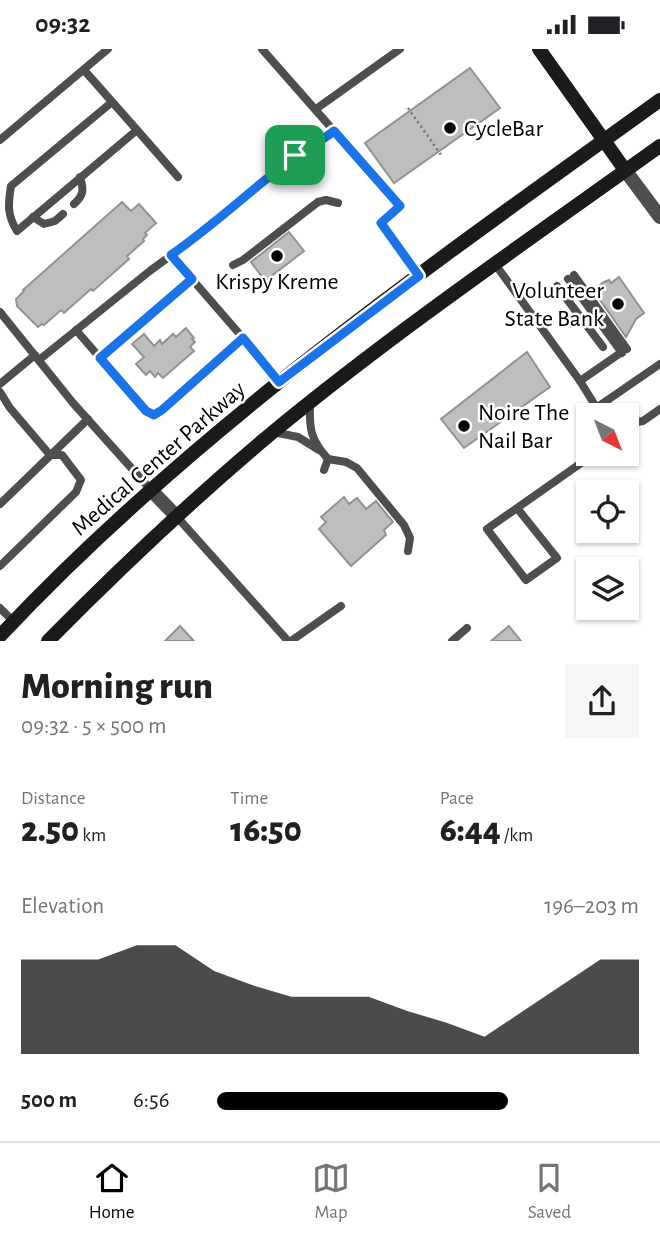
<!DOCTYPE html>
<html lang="en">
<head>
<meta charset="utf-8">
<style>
  :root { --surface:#fff; --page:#f6f6f6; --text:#202124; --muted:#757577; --line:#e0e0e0; --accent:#000 }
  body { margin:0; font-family:"Alegreya Sans",sans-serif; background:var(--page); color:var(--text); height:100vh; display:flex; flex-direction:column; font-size:26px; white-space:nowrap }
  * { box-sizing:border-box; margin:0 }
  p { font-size:23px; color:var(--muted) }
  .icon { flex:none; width:38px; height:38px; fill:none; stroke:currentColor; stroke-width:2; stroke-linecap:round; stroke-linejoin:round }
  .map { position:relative; height:592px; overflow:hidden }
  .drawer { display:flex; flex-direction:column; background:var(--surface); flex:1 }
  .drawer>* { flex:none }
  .needle { width:46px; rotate:138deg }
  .fabs { position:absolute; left:576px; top:354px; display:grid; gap:14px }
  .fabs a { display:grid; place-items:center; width:63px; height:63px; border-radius:0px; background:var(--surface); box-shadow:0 2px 5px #0004; font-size:35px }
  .pin { position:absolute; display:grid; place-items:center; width:60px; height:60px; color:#fff; margin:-30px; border-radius:14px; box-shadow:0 4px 10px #0006 }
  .round { display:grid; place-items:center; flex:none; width:74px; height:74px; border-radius:0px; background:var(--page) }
  .head { display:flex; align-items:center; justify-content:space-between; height:119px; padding:0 21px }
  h1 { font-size:38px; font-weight:800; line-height:52px }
  .metrics { display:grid; grid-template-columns:repeat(3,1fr); gap:10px; height:119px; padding:7px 21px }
  .metrics div { display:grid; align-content:center }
  .metrics b { font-size:35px; font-weight:800 }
  .metrics small { font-size:19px; font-weight:400 }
  .metrics p { font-size:19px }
  .chart { height:196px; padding:14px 21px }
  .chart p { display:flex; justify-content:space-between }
  .chart svg { width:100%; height:126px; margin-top:7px; fill:var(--accent); opacity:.7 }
  ul { padding:0 21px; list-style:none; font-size:23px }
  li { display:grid; grid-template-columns:112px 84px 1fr; align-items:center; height:52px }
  li i { height:18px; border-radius:9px; background:var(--accent) }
  .status { display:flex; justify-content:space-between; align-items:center; height:49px; padding:0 35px; background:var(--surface); direction:ltr }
  .status svg { height:19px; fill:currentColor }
  .menu { display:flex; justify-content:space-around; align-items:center; height:98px; border-top:2px solid var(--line); background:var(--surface); font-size:19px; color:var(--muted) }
  .menu a { display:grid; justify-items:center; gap:4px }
  .menu .active { color:var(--accent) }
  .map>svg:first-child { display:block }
  .building { fill:#bebebe; stroke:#929292; stroke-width:2 }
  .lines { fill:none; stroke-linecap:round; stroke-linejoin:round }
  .path { stroke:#707070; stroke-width:2.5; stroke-dasharray:2 3.5; stroke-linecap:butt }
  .lane { stroke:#4e4e4e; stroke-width:8 }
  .street { stroke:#4e4e4e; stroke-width:14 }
  .secondary { stroke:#1b1b1b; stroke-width:14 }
  .route-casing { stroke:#fff; stroke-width:14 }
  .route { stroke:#1a73e8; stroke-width:9 }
  .poi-dot { fill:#000; stroke:#fff; stroke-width:2.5 }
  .labels { text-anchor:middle; stroke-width:5; stroke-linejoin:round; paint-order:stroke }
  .poi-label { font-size:24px; fill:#000; stroke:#fff; text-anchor:start }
  .street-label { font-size:24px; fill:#000; stroke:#fff }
</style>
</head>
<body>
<div class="status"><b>09:32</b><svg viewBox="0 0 49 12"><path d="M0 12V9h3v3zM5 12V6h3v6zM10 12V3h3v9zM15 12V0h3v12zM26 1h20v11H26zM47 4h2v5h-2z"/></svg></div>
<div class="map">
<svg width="660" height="592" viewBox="0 0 660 592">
  <rect width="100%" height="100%" fill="#fff"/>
  <g class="building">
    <polygon points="470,19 500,59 394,134 365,94"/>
    <polygon points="122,153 131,162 139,155 156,174 145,184 147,186 143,190 144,192 127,207 129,210 93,242 91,240 64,264 61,261 44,276 42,275 38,278 17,257 16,250 24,242 23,241"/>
    <polygon points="289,183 304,202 265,232 251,213"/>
    <polygon points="619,228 644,264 636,270 626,288 593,241 604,233 609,231 611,234"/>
    <polygon points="186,279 194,289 192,290 195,293 190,298 194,302 163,329 158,324 155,328 150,322 146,326 136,315 144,308 132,295 144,285 154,297 160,291 162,295 173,285 176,288"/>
    <polygon points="527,303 550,338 464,399 441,370"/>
    <polygon points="344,448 349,455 357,449 366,460 376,452 393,473 384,481 386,486 351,517 319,480 326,473 321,468"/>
    <polygon points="180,577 194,592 165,592"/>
    <polygon points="509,577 521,592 491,592"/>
  </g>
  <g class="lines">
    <polyline class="path" points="408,59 441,106"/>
    <g class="lane">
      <polyline points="262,0 400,157 381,174 419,227"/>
      <path d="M84,21l53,60 -120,101c-10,-16 -9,-27 -6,-45l101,-84"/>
      <polyline points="316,60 400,0"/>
      <polyline points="137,81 178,128"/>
      <polyline points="0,91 108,0"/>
      <path d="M74,155c10,-9 10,-14 6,-27"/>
      <polyline points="33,168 44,175 55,172 63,165"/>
      <polyline points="171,206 243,289"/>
      <polyline points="495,215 580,332"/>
      <polyline points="233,216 243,211 318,153 326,151 338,154"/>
      <polyline points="574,226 627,300"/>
      <polyline points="568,230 622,304"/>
      <polyline points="557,237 603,298"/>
      <polyline points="0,263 73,354 152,442"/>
      <polyline points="76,281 146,362 154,366 162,361 243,289 279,333"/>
      <polyline points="100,309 192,231"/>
      <polyline points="39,311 151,221 205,182 295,106 318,94 334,82"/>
      <polyline points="0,335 35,306"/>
      <polyline points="0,343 10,359 50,406 62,406 81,431 76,443 0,517"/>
      <path d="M310,355c-1,26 1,36 18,55l-4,11"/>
      <polyline points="596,359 660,315"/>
      <polyline points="601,366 580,332 619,305"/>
      <polyline points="626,375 643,372 660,360"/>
      <polyline points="273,383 298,388 319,401"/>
      <polyline points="628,389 631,387 634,375"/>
      <polyline points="594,405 607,404"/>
      <polyline points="328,410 346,413 357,419 404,476 410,489 408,502"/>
      <polyline points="0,455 88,370"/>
      <polyline points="517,459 557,509 526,531 487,480 594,405 594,404"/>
      <polyline points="177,468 288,592"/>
      <polyline points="0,559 14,573"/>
      <polyline points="291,592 341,557"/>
      <polyline points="452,592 467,579"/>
    </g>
    <g class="street">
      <polyline points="625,121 660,168"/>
      <polyline points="152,442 177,468"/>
    </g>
    <g class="secondary">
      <polyline points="539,0 625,121"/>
      <path d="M0,587c194,-207 431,-371 660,-536"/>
      <path d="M48,592c72,-73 146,-143 225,-209 124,-102 257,-193 387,-286"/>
    </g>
  </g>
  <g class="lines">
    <g class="route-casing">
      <path id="route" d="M334,82l66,75 -19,17 38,53 -140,106 -36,-44 -81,72 -8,5 -8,-4 -46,-53 92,-79 -21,-24c43,-30 81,-66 123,-98 13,-10 28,-16 40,-26z"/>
    </g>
    <use href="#route" class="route"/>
  </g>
  <g class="poi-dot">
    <circle cx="450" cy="79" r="7"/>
    <circle cx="277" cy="207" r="7"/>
    <circle cx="618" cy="255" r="7"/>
    <circle cx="464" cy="377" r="7"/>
  </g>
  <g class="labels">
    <g class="poi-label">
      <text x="464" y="87">CycleBar</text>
      <text x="277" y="240" text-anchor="middle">Krispy Kreme</text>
      <text x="604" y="249" text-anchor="end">Volunteer<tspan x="604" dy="28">State Bank</tspan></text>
      <text x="478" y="371">Noire The<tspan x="478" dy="28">Nail Bar</tspan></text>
    </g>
    <g class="street-label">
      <text transform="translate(158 409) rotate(-41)" y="8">Medical Center Parkway</text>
    </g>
  </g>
</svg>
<div class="fabs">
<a><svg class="needle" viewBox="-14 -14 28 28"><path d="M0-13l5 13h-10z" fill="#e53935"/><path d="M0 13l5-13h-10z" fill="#757577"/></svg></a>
<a><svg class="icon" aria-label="locate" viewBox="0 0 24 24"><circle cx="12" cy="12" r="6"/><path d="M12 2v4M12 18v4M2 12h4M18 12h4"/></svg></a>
<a><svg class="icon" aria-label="layers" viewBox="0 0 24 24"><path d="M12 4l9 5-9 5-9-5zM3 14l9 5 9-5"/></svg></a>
</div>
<div class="pin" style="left:295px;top:106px;background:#1e9e55"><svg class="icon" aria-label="arrive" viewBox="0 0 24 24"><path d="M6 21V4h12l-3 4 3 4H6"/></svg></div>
</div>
<section class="drawer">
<div class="head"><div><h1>Morning run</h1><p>09:32 · 5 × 500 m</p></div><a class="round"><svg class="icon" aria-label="share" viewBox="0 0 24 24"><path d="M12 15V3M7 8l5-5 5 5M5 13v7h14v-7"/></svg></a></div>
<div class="metrics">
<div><p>Distance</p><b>2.50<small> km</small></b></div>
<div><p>Time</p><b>16:50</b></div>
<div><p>Pace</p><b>6:44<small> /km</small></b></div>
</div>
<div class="chart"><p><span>Elevation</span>196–203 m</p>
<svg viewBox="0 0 160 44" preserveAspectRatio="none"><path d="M0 44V11L10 11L20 11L30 6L40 6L50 15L60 20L70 24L80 24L90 24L100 29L110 33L120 38L130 29L140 20L150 11L160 11V44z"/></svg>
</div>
<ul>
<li><b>500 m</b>6:56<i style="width:69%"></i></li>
</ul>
</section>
<nav class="menu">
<a class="active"><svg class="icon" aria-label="home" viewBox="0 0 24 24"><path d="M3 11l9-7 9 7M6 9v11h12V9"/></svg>Home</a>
<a><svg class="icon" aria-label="map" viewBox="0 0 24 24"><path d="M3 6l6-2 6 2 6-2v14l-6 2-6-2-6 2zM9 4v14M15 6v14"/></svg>Map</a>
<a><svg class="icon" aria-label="saved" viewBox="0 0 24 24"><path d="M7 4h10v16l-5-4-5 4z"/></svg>Saved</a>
</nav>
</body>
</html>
